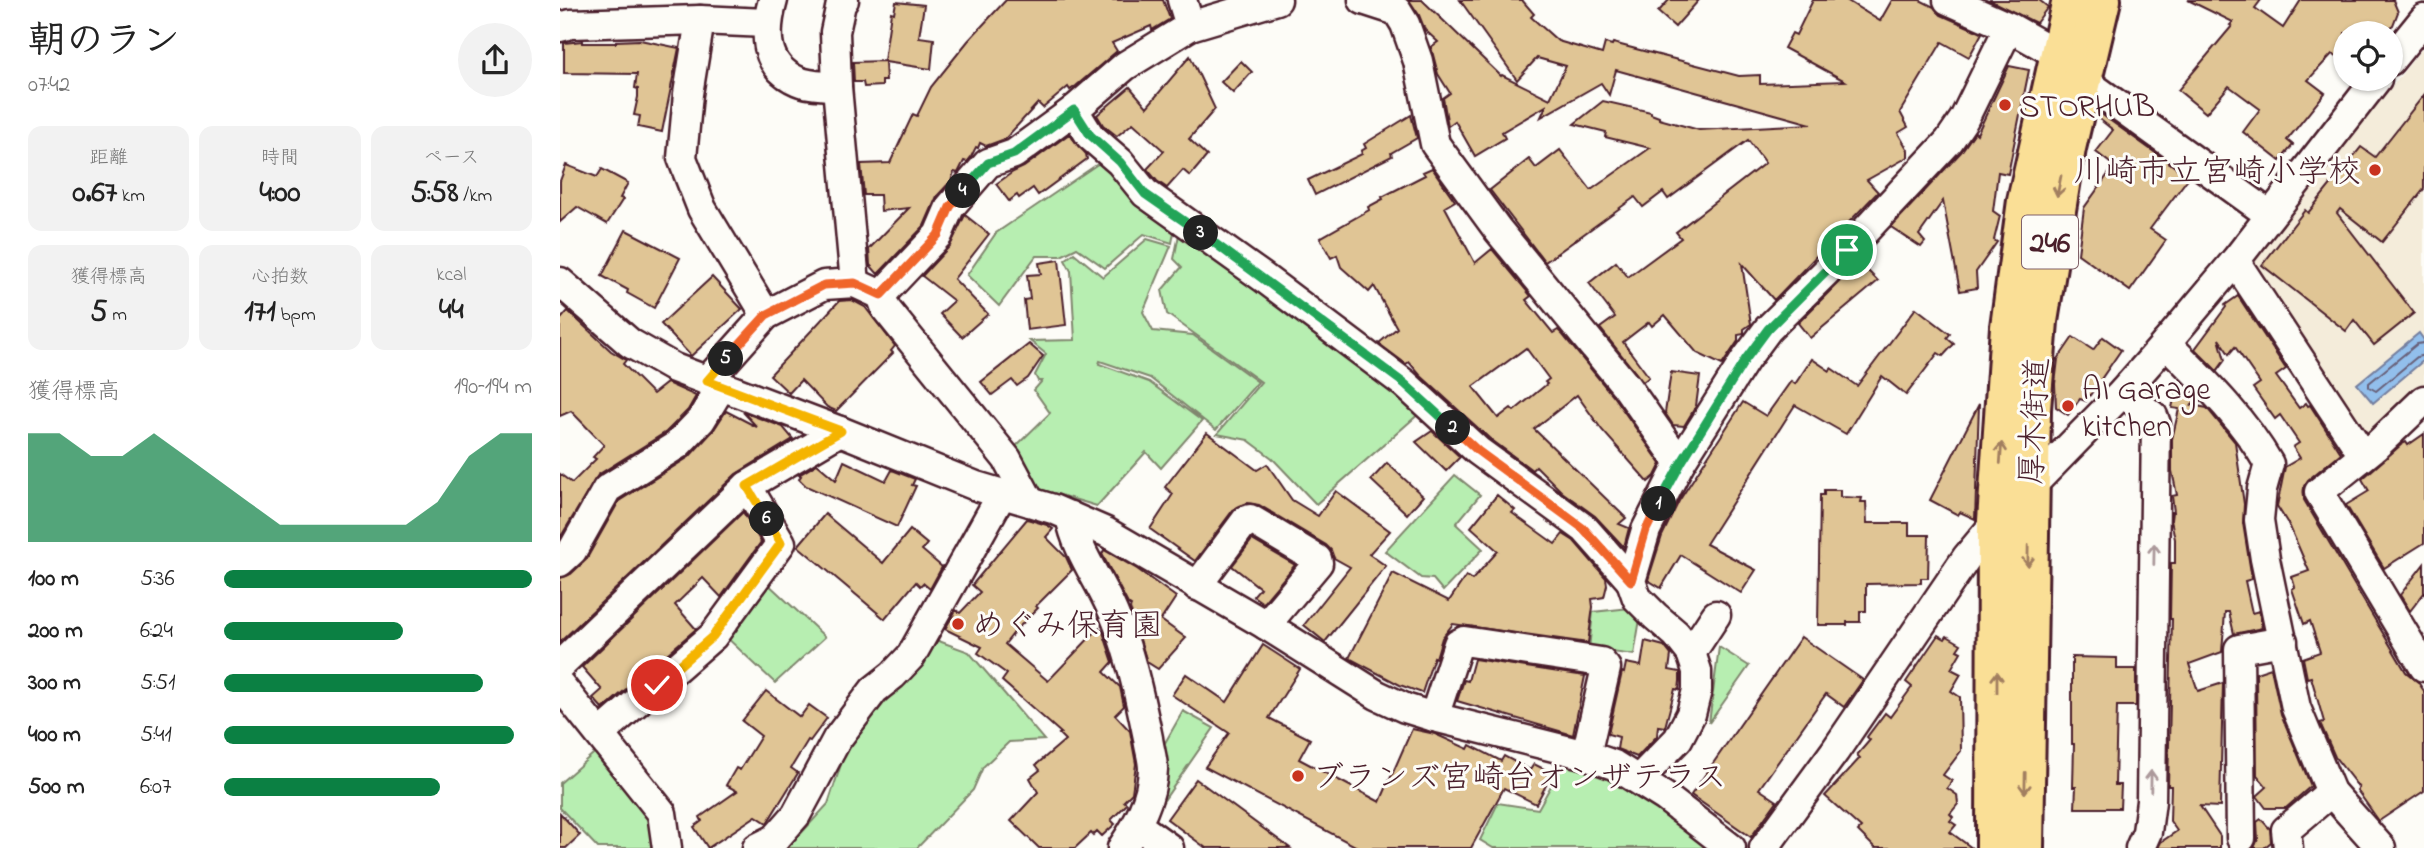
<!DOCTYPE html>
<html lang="ja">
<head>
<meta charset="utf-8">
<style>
  :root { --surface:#fff; --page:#f2f2f2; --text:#222; --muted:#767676; --accent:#0b8043 }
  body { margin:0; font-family:"Indie Flower","Klee One",sans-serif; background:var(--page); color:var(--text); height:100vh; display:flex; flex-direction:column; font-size:26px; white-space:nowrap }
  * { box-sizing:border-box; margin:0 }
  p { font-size:23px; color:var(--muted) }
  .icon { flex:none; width:38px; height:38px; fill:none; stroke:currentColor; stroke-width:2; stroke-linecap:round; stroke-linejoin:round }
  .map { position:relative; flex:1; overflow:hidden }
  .sheet { display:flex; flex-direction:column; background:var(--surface); width:560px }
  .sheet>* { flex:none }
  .controls { position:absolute; left:1773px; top:21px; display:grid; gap:14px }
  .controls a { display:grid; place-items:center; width:70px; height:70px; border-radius:50%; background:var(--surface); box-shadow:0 2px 5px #0004; font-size:35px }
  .pin { position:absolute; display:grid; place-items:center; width:60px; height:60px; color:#fff; margin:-30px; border:4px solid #fff; border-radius:50%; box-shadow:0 2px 7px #0007 }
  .km { position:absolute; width:35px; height:35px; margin:-18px; border-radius:50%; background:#222; color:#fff; font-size:19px; line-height:35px; text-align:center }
  .round { display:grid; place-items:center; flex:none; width:74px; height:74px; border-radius:37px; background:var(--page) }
  .summary { display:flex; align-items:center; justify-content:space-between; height:119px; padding:0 28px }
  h1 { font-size:38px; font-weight:800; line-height:52px }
  .stats { display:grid; grid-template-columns:repeat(3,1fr); gap:10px; height:119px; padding:7px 28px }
  .stats div { display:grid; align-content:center; border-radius:14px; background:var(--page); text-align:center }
  .stats b { font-size:30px; font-weight:800 }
  .stats small { font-size:19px; font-weight:400 }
  .stats p { font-size:19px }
  .chart { height:196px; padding:14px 28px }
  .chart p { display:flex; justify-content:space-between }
  .chart svg { width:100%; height:126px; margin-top:7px; fill:var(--accent); opacity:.7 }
  ul { padding:0 28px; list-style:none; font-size:23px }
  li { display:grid; grid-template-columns:112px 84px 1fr; align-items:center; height:52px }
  li i { height:18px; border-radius:9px; background:var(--accent) }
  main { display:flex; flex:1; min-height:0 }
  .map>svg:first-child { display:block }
  .built { fill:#f4ecda }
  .green { fill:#b7eeb1; stroke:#80866e; stroke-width:2 }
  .water { fill:#92bfec; stroke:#757f9f; stroke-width:2 }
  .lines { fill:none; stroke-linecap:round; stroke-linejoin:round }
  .shore { stroke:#675f78; stroke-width:2 }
  .building { fill:#e0c595; stroke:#4a1f2b; stroke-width:2; fill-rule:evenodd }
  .minor-casing { stroke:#4a1f2b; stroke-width:33 }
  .highway-casing { stroke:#4a1f2b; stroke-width:44 }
  .minor { stroke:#fdfcf7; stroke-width:28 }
  .highway { stroke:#fadf96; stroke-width:38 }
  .oneway { stroke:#a27f60 }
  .oneway2 { stroke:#ac999b }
  .split-1-casing { stroke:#fff; stroke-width:14 }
  .split-2-casing { stroke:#fff; stroke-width:14 }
  .split-3-casing { stroke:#fff; stroke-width:14 }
  .split-4-casing { stroke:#fff; stroke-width:14 }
  .split-5-casing { stroke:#fff; stroke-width:14 }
  .split-6-casing { stroke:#fff; stroke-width:14 }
  .split-7-casing { stroke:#fff; stroke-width:14 }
  .split-1 { stroke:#22a559; stroke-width:9 }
  .split-2 { stroke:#f0652b; stroke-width:9 }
  .split-3 { stroke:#22a559; stroke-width:9 }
  .split-4 { stroke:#22a559; stroke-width:9 }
  .split-5 { stroke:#f0652b; stroke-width:9 }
  .split-6 { stroke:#f5b400; stroke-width:9 }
  .split-7 { stroke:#f5b400; stroke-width:9 }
  .poi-dot { fill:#c8321e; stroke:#fdfcf7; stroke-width:2.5 }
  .labels { text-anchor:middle; stroke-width:6; stroke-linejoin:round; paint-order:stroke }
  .shield { fill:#fdfcf7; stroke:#806168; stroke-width:2 }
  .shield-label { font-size:30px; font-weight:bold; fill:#4a1f2b }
  .poi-label { font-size:32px; fill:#4a1f2b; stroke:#fdfcf7; text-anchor:start }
  .street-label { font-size:32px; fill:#4a1f2b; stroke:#fdfcf7 }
</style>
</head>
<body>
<main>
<section class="sheet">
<div class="summary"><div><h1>朝のラン</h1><p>07:42</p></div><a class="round"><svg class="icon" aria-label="share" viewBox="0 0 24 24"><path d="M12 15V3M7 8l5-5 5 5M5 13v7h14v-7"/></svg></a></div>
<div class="stats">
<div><p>距離</p><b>0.67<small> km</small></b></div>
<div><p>時間</p><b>4:00</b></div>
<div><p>ペース</p><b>5:58<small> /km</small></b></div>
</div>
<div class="stats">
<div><p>獲得標高</p><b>5<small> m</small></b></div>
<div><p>心拍数</p><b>171<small> bpm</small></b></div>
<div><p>kcal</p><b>44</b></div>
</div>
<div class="chart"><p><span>獲得標高</span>190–194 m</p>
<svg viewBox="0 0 160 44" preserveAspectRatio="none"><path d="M0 44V6L10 6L20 14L30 14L40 6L50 14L60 22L70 30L80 38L90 38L100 38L110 38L120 38L130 30L140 14L150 6L160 6V44z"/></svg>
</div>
<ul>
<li><b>100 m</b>5:36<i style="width:100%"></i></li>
<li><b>200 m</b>6:24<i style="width:58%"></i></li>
<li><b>300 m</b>5:51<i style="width:84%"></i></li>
<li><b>400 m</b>5:41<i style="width:94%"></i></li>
<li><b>500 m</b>6:07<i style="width:70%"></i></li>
</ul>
</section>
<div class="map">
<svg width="1864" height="848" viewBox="0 0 1864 848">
  <rect width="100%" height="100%" fill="#fdfcf7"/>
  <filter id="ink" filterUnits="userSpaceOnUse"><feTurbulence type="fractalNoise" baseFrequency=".0143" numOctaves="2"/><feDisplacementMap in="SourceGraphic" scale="14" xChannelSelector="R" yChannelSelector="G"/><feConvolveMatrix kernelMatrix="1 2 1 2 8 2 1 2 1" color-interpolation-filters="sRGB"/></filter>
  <g filter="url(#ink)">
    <polygon class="built" points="1864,46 1864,391 1810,436 1801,435 1690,266"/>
    <g class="green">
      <polygon points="548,157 616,222 612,243 584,234 545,268 517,248 501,256 476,256 439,306 407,275 436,233"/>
      <polygon points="622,220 861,412 756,504 712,458 688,440 657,434 701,382 607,314 602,290 622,267 614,259"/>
      <polygon points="587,239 611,246 583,312 593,331 633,335 698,382 656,430 590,378 540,361 539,364 589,382 642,421 601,468 586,452 537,506 473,487 452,450 490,413 474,390 482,381 478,381 475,375 486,354 470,341 515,340 511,271 505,260 514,253 543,277"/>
      <polygon points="895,475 920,495 896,524 923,549 883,591 873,579 861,578 825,551"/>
      <polygon points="205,581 265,637 215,683 164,635"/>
      <polygon points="1070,608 1080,619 1074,655 1029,649 1033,612"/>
      <polygon points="376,640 409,652 484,740 449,742 423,767 413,790 357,848 216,848 237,838 268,804 286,749"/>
      <polygon points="1159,647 1189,666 1149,723"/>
      <polygon points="623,711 654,728 600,806 597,794 602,748"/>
      <polygon points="41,747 96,817 97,848 38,848 0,808 0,783"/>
      <polygon points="1002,766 1027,767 1062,783 1150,848 933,848 920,840 938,803 978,809"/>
    </g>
    <polygon class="water" points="1859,333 1864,340 1864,360 1813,403 1797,384"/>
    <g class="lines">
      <polyline class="shore" points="1864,343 1857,344 1809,383 1809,387 1816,391 1857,357 1864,355"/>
    </g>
    <g class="building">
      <polygon points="446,0 603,0 610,19 592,30 591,26 552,43 557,51 516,86 510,90 508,87 483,108 478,103 445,139 426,146 420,143 418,148 416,147 411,157 407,162 404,161 398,173 394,172 391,181 377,196 364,226 318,274 310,265 309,249 349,208 321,211 320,195 304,195 301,164 330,163 353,114 357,116 371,87 408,41"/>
      <polygon points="849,0 862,0 941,76 942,75 990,99 1006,66 977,58 957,80 900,0 962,0 974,14 971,17 998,41 1042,54 1045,43 1052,45 1053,43 1179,76 1200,75 1200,84 1285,81 1224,48 1232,33 1236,35 1253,0 1286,0 1320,21 1332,0 1360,0 1374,7 1381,15 1422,33 1409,57 1382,42 1340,112 1348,127 1338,133 1348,150 1348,157 1307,180 1318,192 1214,300 1182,264 1191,324 1184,329 1184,334 1178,335 1178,341 1162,365 1137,353 1105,315 1092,326 1089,322 1063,342 1089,377 1083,382 1040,328 1055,317 1029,283 1056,262 1068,277 1121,238 1116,232 1205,163 1188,140 1108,199 1103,192 1083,207 1075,197 985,262 930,190 969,159 976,168 1000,150 1031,190 1090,148 1045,137 1046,132 1014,124 1043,101 1091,112 1091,114 1099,117 1099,119 1139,130 1251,124 1056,70 1049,95 1041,83 981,117 986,106 942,132 945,138 915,156 895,121 888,126 883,98 890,93 878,74 871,47 878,42 865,30 859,15"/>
      <polygon points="1109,0 1139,0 1115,27 1098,12"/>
      <polygon points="1429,0 1479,0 1488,7 1476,23"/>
      <polygon points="1628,0 1701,0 1695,8 1723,28 1741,0 1833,0 1838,12 1833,25 1821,33 1785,33 1785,62 1772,54 1748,80 1765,93 1727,140 1733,145 1720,161 1683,132 1700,109 1669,86 1646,113 1618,90 1672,26 1670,25 1673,22"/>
      <polygon points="336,2 364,5 359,37 374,39 371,69 325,62 326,81 322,81 322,86 304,87 303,82 294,82 293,62 324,61 331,12 334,13"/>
      <polygon points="80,40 119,48 102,132 78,127 80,116 74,115 78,97 78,89 75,88 77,74 4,73 4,43 22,41 22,43 56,43 56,41"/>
      <polygon points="630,56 655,109 629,139 647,156 630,176 623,170 607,188 597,181 587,169 604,151 573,123 557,136 543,125 537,115 570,87 587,107"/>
      <polygon points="681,61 692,72 673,93 661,82"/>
      <polygon points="1449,66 1469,70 1448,174 1438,172 1433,211 1440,216 1434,240 1437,242 1416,272 1417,288 1400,291 1383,201 1359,235 1365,242 1361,247 1331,227 1401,152 1415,132 1417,134"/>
      <polygon points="1864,95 1864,189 1822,242 1780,209 1777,213 1854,313 1814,345 1794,320 1786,331 1702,265 1745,210 1748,213 1801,147 1815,157"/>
      <polygon points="1541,114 1629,177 1590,229 1606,240 1570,291 1518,254 1524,208 1554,166 1536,152 1553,130 1538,118"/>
      <polygon points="851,115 857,138 831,153 832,156 755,195 748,180 802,154 801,151 806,148 804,144"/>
      <polygon points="509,134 526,154 527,159 478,195 473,188 459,198 457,195 449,201 436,184 453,172 464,167"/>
      <polygon points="6,165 37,177 42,169 68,183 60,198 63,199 47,224 17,207 0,222 0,181"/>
      <path d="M872,168l23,33 -10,6 30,56 17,-14 39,47 -5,4 27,33 5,-3 5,5 50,61 48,68 -6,12 -7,6 -46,-52 -25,-35 -43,34 92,89 -7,6 10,4 -5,19 -29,-31 -33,-24 -26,-26 -4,4 -43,-32 -69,-63 -11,-13 -3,2 -24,-18 -3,-3 18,-15 -23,-42 -5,6 -28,-25 -4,-12 -6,3 -11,-20 49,-28 -1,-3 15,-8 -1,-2 43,-22 -2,-3zM966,348l23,31 -4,3 2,2 -33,27 -3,-3 -13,10 -25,-31z"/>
      <polygon points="405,215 429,234 394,279 428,314 402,337 380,314 394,301 362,276 390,246"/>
      <polygon points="66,230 120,258 94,308 67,293 68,290 42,276"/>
      <polygon points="499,260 506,325 467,330 464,300 470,299 467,275 481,274 479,263"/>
      <polygon points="1299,262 1318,281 1250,338 1238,323"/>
      <polygon points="152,277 182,309 131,356 101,324"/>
      <polygon points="1678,296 1726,369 1716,376 1739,408 1746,403 1748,406 1750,405 1781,453 1748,480 1744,486 1744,500 1846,672 1858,682 1864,691 1864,791 1819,821 1797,790 1799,788 1775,757 1760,723 1764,722 1751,677 1747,678 1743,658 1760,652 1750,621 1744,624 1732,589 1735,587 1732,577 1749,571 1730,527 1717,506 1725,467 1740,458 1733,447 1739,443 1720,415 1715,419 1693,388 1700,383 1675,347 1669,354 1659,339 1665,360 1657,371 1635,349 1666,307 1665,305"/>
      <polygon points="292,300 305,307 335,346 331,351 333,353 276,411 267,407 241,380 229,393 210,375 279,301"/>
      <polygon points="1356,308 1390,334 1387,338 1394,344 1383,356 1378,353 1346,395 1322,376 1286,434 1235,405 1146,544 1196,570 1181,593 1121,555 1101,588 1088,580 1102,536 1119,501 1183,402 1206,416 1231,381 1235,384 1252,359 1270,371 1271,368 1297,386"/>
      <polygon points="8,311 51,351 66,360 63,364 93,394 107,383 136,396 128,410 106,432 38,475 0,538 0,474 12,483 36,459 33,457 44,445 11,411 0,416 0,320"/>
      <polygon points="1513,337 1533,350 1543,337 1561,350 1526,401 1520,399 1508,415 1496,407 1495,384 1498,359"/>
      <polygon points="469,344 483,356 468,378 457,386 452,380 432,395 421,382"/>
      <polygon points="1111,372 1140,376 1136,406 1124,426 1113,425 1105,413"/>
      <polygon points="1616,390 1632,393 1637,398 1632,405 1647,408 1675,442 1684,504 1683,523 1692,579 1685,581 1692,613 1699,611 1702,628 1674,634 1669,612 1665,612 1662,652 1629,664 1638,691 1663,683 1660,807 1640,806 1660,836 1660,848 1598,848 1601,842 1617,831 1610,821 1611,786 1608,786 1612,619 1610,619 1611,563 1615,563 1615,539 1611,520 1612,512 1614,512 1612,496 1617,495 1612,471 1612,439 1619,409 1612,408"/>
      <polygon points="1419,404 1415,519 1400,512 1398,515 1370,500"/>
      <polygon points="166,411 197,427 183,412 223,427 233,439 176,474 0,642 0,578 11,574 26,560 59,501 129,457 153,431"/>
      <polygon points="872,431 900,457 886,471 856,442"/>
      <polygon points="647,433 697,470 707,464 732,500 758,516 776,491 830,531 809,554 826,566 765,642 744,625 790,567 774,558 771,550 766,545 699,505 687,503 673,510 635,561 590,529 613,494 605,487"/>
      <polygon points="1864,434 1864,543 1824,568 1786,505 1809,491 1802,479 1842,444 1846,442 1848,445"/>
      <polygon points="284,461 326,481 332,470 355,479 352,485 356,486 337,527 246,486 239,479 241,476 239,475 257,464 276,480"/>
      <polygon points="827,463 863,496 847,514 811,480"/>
      <polygon points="1264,490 1280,490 1280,497 1302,498 1301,502 1306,502 1307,523 1349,523 1349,535 1369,535 1368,578 1361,578 1361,583 1306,584 1306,611 1300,611 1300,622 1287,622 1287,625 1258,625 1260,495 1264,495"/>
      <polygon points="937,495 955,510 952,513 995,544 1003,534 1014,541 1046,578 1047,585 1044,597 1032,599 1033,607 1028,643 893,624 882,638 876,658 874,657 862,693 840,685 789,658 833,573 889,601 906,576 912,580 938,551 911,527"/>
      <polygon points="183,512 201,542 161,597 143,578 115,605 136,629 43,709 33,698 42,690 22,667"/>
      <polygon points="265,514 323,563 350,530 367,544 362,550 382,567 370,589 363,583 360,586 356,582 325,619 238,546"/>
      <polygon points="467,519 487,525 493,529 486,537 506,557 512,570 476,606 478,608 456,630 445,644 488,681 539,628 543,632 553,662 544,672 560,687 564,706 555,715 570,731 576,764 572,793 564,801 567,804 551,820 555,824 542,836 537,831 533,835 531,833 515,848 479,848 451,821 478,792 470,778 480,770 476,765 505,740 499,734 501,733 442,681 447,674 418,653 422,647 385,629 396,610 400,613 420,592 412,585"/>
      <polygon points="692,540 735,565 703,603 693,596 700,588 672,566"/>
      <polygon points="544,550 577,569 616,597 601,620 626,638 598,669 587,662 570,608 571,606 568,604 542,554"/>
      <polygon points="1864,564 1864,593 1850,611 1840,595"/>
      <polygon points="1378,635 1385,639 1387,636 1401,644 1397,650 1401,652 1391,669 1401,674 1391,691 1400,697 1401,751 1383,775 1392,781 1387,788 1397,795 1398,804 1390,814 1393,817 1390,821 1396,825 1390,832 1412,848 1315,848 1298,831 1301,828 1265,796 1300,758 1297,755 1310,740 1307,737 1325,713 1330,717 1352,687 1346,682"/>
      <polygon points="1241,637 1303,680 1284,707 1266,694 1199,789 1217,801 1191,837 1131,795"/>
      <polygon points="1085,641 1104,646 1111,655 1109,670 1120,672 1120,681 1119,690 1115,689 1105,727 1098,726 1097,736 1077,757 1057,749 1059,737 1048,734 1062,672 1064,673 1066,663 1081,666"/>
      <polygon points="703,645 740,669 709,718 750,739 739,759 820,802 852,729 875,734 908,749 910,745 941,761 944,756 970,770 974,764 988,771 987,774 991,776 976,804 944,788 911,848 799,848 645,767 669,733 612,695 626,674 667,702"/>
      <polygon points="1512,657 1557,658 1557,669 1576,669 1576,706 1557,706 1555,785 1561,785 1560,808 1515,808 1516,787 1513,787 1514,744 1512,744"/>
      <polygon points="914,659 1025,676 1013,735 897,701 904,680 908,681"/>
      <polygon points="1711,668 1721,714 1751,786 1726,808 1706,808 1697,796 1707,787 1697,775 1696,673"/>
      <polygon points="206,691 240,717 249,705 267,718 250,741 248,740 231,768 238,773 207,823 196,816 148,848 134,827 142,821 140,817 177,791 166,785 176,768 180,770 201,736 182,721"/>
      <polygon points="636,779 730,848 646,848 607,819"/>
      <polygon points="0,813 20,835 6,848 0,848"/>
      <polygon points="1701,819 1710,829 1711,842 1704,848 1694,848 1698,839 1697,822"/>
    </g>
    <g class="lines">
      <g class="minor-casing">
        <g id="minor">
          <path d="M213,0c-9,32 -10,66 25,81 11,5 27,4 39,6"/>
          <polyline points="284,0 281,4 275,32 277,87 295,283"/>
          <polyline points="622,0 630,26"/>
          <polyline points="803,0 837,11 845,24 858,61 875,144 938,230 1066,386 1120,463"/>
          <polyline points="1388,0 1449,27 1499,55"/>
          <polyline points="140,20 128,94 122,158 142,209 206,315"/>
          <polyline points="0,27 11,24 140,20 206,23"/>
          <polyline points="1830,61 1864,19"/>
          <polyline points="1523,80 1710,215"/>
          <polyline points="514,110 530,136 560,162 585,193 704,278 845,384 918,451 1025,529 1071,581"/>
          <polyline points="1675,261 1803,455"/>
          <polyline points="0,282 70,343 114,368 280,431 416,486 493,509 546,532 706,625 817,695 845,708 874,717 1026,755 1054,765 1105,797 1171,848"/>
          <polyline points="321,295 326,309 447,459 470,502"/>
          <path d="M1606,343c38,38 76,74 103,121l-7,25 -3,31 6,39 31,149 35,84 50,56"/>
          <polyline points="147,381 206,315 264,285 295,283 321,295 378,235 390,207 428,163 454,154 514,110 565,66 630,26 717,0"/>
          <polyline points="1563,392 1593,416 1596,424 1591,801 1587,832 1580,848"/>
          <polyline points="1864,400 1816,446 1759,492 1864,667"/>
          <path d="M510,516c6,31 23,55 37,83 20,39 32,95 41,139 1,10 5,21 5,31 -1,30 -15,55 -31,79"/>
          <polyline points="0,562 12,551 47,489 117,445 141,420 161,387"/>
          <polyline points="637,586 686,520 690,519 757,559 758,563 706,625"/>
          <polyline points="1131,653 1156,615"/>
          <polyline points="0,665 187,486 280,431"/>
          <polyline points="0,685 102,813 107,848"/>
          <polyline points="874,717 898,644 904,641 1041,662 1046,668 1026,755"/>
          <polyline points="40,734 153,636 221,543 187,486"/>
          <polyline points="1079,779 1118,739 1131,714 1137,690 1137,671 1131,653 1116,634 1095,616 1077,598 1071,581 1086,530 1120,463 1185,360 1208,329 1274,264 1389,141 1404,119 1449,27"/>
          <polyline points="577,825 609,848"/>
          <polyline points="1681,838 1679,649 1723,641"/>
          <polyline points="197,848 215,839 236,815 277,739 314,690 333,675 351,656 442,494"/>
          <polyline points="1204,848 1275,751 1407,557 1437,521 1563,392 1606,343 1675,261 1817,79"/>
          <polyline points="1728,848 1726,830 1771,792"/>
        </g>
      </g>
      <g class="highway-casing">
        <g id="highway">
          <polyline points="1436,848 1437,521 1450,327 1467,201 1512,0"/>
          <polyline points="1464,848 1471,409 1478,321 1506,148 1541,0"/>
        </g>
      </g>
      <use href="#minor" class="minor"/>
      <use href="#highway" class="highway"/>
    </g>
    <defs><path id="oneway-shaft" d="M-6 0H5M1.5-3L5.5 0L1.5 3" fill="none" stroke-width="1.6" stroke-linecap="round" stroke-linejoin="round" transform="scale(1.75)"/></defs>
    <g class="oneway">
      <use href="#oneway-shaft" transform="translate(1499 186) rotate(101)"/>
      <use href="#oneway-shaft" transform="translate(1441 453) rotate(-86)"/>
      <use href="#oneway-shaft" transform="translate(1468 556) rotate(91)"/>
      <use href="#oneway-shaft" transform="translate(1437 682) rotate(-90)"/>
      <use href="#oneway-shaft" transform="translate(1465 783) rotate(91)"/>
    </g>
    <g class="oneway2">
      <use href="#oneway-shaft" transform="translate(1594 554) rotate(-89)"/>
      <use href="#oneway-shaft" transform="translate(1591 781) rotate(-89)"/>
    </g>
  </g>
  <g class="lines" filter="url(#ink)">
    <g class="split-1-casing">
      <polyline id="split-1" points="1099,504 1121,463 1185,360 1208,329 1287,250"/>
    </g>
    <g class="split-2-casing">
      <polyline id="split-2" points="893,428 918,451 1024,529 1071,581 1086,530 1099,504"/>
    </g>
    <g class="split-3-casing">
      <polyline id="split-3" points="641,233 845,384 893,428"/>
    </g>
    <g class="split-4-casing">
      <polyline id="split-4" points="403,191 428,163 454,154 514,110 530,135 560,162 585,194 641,233"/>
    </g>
    <g class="split-5-casing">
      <polyline id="split-5" points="166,359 206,315 264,285 295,283 321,295 378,235 390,207 403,191"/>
    </g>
    <g class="split-6-casing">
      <polyline id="split-6" points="166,359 147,381 281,431 187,486 207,519"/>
    </g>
    <g class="split-7-casing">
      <polyline id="split-7" points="97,685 153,636 221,543 207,519"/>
    </g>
    <use href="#split-1" class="split-1"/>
    <use href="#split-2" class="split-2"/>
    <use href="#split-3" class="split-3"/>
    <use href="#split-4" class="split-4"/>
    <use href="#split-5" class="split-5"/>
    <use href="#split-6" class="split-6"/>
    <use href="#split-7" class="split-7"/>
  </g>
  <g class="poi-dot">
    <circle cx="1445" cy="105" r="7"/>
    <circle cx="1815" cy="170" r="7"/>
    <circle cx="1508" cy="406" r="7"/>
    <circle cx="398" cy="624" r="7"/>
    <circle cx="738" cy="776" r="7"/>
  </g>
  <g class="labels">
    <rect class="shield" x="1462" y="215.5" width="56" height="53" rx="5"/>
    <g class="shield-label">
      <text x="1490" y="252">246</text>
    </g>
    <g class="poi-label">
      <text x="1459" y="116">STORHUB</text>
      <text x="1801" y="181" text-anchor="end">川崎市立宮崎小学校</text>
      <text x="1522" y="399">AI Garage<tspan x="1522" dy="37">kitchen</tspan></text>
      <text x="412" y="635">めぐみ保育園</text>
      <text x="752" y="787">ブランズ宮崎台オンザテラス</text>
    </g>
    <g class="street-label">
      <text transform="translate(1473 421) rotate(-87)" y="11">厚木街道</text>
    </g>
  </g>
</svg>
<div class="controls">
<a><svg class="icon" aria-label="locate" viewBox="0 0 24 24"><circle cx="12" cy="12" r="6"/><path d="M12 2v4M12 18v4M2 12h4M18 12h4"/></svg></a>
</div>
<div class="pin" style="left:1287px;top:250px;background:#1e9e55"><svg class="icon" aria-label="arrive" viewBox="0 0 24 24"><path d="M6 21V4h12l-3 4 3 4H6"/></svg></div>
<div class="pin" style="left:97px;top:685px;background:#d93025"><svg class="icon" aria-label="check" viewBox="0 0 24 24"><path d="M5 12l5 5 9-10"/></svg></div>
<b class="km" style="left:1099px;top:504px">1</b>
<b class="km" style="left:893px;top:428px">2</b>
<b class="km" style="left:641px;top:233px">3</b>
<b class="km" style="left:403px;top:191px">4</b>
<b class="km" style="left:166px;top:359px">5</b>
<b class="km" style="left:207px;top:519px">6</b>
</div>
</main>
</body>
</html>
